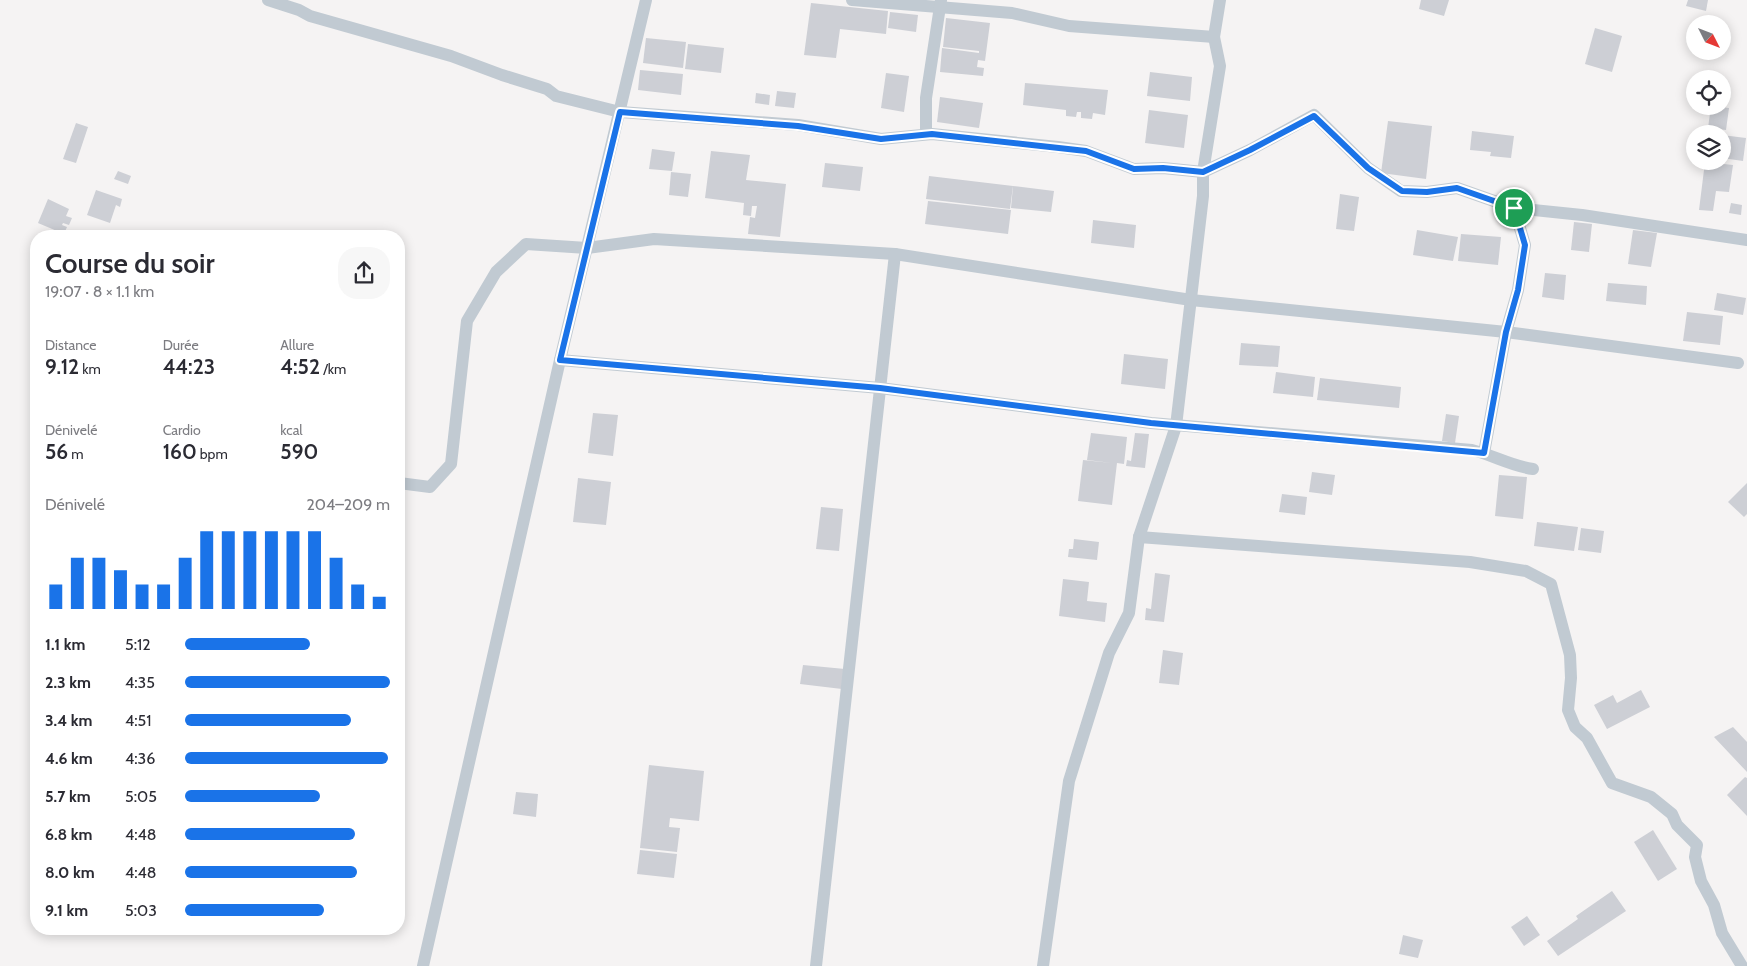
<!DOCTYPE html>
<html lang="fr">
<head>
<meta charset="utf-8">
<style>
  :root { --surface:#fff; --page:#f7f7f7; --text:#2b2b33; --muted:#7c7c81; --accent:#1a73e8 }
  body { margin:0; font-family:Cabin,sans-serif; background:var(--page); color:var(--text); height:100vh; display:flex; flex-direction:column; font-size:19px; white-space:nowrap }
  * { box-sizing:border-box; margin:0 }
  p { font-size:16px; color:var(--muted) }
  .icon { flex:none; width:28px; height:28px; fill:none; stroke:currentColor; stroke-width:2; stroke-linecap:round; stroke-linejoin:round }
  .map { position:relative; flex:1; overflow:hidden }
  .side { position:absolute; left:30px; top:230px; width:375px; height:705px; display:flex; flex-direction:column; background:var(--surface); border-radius:20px; box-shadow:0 2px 12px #0003 }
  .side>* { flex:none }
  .needle { width:32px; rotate:132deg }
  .buttons { position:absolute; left:1686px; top:15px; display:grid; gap:10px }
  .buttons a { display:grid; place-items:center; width:45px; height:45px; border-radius:50%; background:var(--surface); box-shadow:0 2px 12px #0003; font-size:25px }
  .pin { position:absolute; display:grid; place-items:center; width:42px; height:42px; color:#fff; margin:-21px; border:2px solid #fff; border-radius:50%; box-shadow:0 1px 5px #0007 }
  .round { display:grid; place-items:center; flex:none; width:52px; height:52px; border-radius:20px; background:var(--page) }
  .summary { display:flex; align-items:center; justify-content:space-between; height:85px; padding:0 15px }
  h1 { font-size:28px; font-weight:600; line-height:38px }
  .figures { display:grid; grid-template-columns:repeat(3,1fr); gap:8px; height:85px; padding:5px 15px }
  .figures div { display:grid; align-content:center }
  .figures b { font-size:21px; font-weight:600 }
  .figures small { font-size:14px; font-weight:400 }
  .figures p { font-size:14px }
  .chart { height:140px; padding:10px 15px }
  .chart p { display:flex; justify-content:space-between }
  .chart svg { width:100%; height:90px; margin-top:5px; stroke:var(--accent); stroke-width:6 }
  ul { padding:0 15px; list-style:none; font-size:16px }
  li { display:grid; grid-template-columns:80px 60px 1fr; align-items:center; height:38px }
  li i { height:12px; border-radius:6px; background:var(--accent) }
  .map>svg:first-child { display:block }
  .building { fill:#cdcfd5 }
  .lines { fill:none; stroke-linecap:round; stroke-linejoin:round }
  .minor { stroke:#c1cad2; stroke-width:12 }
  .route-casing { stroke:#fff; stroke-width:10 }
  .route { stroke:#1a73e8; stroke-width:6 }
</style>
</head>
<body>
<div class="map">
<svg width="1747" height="966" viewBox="0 0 1747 966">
  <rect width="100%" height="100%" fill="#f5f3f3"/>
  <g class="building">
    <polygon points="1421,0 1449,0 1444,16 1419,9"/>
    <polygon points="1688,0 1708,0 1706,11 1686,6"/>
    <polygon points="811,3 888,11 886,34 840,29 836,58 804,55"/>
    <polygon points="890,12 918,15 916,32 888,28"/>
    <polygon points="946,18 990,23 985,61 978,60 977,67 984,68 983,76 940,72 942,48 979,53 979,51 943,47"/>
    <polygon points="1595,28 1622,36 1612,72 1585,64"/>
    <polygon points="646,38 686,42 683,68 643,63"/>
    <polygon points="688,44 724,48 721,73 685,69"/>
    <polygon points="640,70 683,74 681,95 638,90"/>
    <polygon points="1150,72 1192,77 1190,101 1147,96"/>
    <polygon points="886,73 909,76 904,112 881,108"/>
    <polygon points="1025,83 1108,90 1105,115 1093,113 1092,119 1081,118 1081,112 1077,112 1076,117 1066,116 1066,110 1023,105"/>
    <polygon points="777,91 796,93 794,108 775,106"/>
    <polygon points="756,93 770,95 769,105 755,103"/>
    <polygon points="940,97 983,103 979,128 937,122"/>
    <polygon points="1711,106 1729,108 1726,130 1708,128"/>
    <polygon points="1149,110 1188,115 1184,148 1145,143"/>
    <polygon points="1388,121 1432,126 1426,179 1381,173"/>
    <polygon points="76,123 88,127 76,163 63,159"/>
    <polygon points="1472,131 1514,136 1511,158 1490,156 1491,152 1470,150"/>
    <polygon points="1722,135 1746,138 1743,161 1722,158"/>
    <polygon points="652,149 675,152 672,171 649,169"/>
    <polygon points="711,151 750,155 746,180 786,184 780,237 748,234 750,217 755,218 757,206 752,206 751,216 743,215 744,203 705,198"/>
    <polygon points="1705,162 1733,165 1729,192 1716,191 1713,211 1699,210"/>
    <polygon points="825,163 863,167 860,191 822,187"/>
    <polygon points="118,171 131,176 128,184 114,179"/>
    <polygon points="671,172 691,174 688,197 669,195"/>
    <polygon points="929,176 1013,186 1010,209 926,199"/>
    <polygon points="1013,186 1054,191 1051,212 1011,208"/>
    <polygon points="96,190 122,199 120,207 116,205 110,223 87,215"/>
    <polygon points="1340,194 1359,197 1354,231 1336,229"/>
    <polygon points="48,199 69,209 66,216 72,218 69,225 63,223 62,225 67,227 64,234 38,223"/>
    <polygon points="928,201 1011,210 1008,234 925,224"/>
    <polygon points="1731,203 1742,205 1741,215 1729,213"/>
    <polygon points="1093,220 1136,225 1134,248 1091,243"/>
    <polygon points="1574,222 1592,224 1589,252 1571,250"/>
    <polygon points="1417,230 1458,237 1453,261 1413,255"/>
    <polygon points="1633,230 1657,233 1651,267 1628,264"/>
    <polygon points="1461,234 1501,237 1498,265 1458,261"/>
    <polygon points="1545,273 1566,275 1564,300 1542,297"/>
    <polygon points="1608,283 1647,286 1646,305 1606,301"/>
    <polygon points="1717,293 1746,298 1743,315 1714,310"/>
    <polygon points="1687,312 1723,316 1720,345 1683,341"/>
    <polygon points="1241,343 1280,346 1278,367 1239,365"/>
    <polygon points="1124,354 1168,359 1165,389 1121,384"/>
    <polygon points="1276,372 1315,377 1313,397 1273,393"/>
    <polygon points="1320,378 1401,387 1399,408 1317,400"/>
    <polygon points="593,413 618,415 613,456 588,453"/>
    <polygon points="1446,414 1459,416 1455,443 1442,441"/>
    <polygon points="1091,433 1127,437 1124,464 1117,463 1112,505 1078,501 1083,460 1112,463 1087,460"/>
    <polygon points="1135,433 1149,434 1145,468 1126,466 1127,460 1131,461"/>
    <polygon points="1312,472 1335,475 1332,495 1309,492"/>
    <polygon points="1499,475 1527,477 1523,519 1495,516"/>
    <polygon points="578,478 611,482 606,525 573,522"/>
    <polygon points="1747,483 1747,514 1744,517 1728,502"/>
    <polygon points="1282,494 1307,497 1305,515 1279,512"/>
    <polygon points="821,507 843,509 839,551 816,549"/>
    <polygon points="1537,522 1578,527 1574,551 1534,546"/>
    <polygon points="1581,528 1604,531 1601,553 1578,550"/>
    <polygon points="1074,539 1099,542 1097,560 1068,557 1069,549 1073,549"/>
    <polygon points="1155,573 1170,575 1164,622 1145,620 1146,608 1151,609"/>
    <polygon points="1063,579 1089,582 1087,601 1107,603 1105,622 1059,616"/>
    <polygon points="1163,650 1183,653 1179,685 1159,683"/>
    <polygon points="803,665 845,669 842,689 800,684"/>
    <polygon points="1641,690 1650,707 1607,729 1594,705 1613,695 1617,703"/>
    <polygon points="1733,727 1747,742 1747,772 1714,737"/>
    <polygon points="649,765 704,771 699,821 670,818 669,827 680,828 677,852 640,848"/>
    <polygon points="1745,777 1747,778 1747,816 1727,795"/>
    <polygon points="516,792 538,794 536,817 513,814"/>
    <polygon points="1653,830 1677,869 1658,881 1634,842"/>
    <polygon points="640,850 677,854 674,878 637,874"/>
    <polygon points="1612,891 1626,911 1558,956 1547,941 1578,919 1576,916"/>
    <polygon points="1527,916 1540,935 1524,946 1511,927"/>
    <polygon points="1403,935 1423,940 1418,958 1399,954"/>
  </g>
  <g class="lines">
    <g class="minor">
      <polyline points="268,0 299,10 310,16 451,56 502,75 547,89 556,96 620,112 798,125 881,139 932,134 1058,147 1086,151 1134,169 1163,168 1203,172 1250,150 1314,115 1368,168 1401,191 1427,192 1457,188 1514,208 1582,215 1747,240"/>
      <polyline points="852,0 1012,13 1069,26 1214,37"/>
      <polyline points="926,134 926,98 941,0"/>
      <path d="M560,360l320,28 271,35 321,27c21,5 39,16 61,19"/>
      <polyline points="1484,453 1506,332 1518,290 1525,245 1514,208"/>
      <polyline points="399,483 430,487 451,464 467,321 496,272 526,244 587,248 654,239 895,254 1191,300 1506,332 1738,363"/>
      <polyline points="1139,537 1470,562 1526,571 1551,584 1570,655 1571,678 1568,710 1575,727 1587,738 1612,783 1651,797 1672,814 1677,825 1697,845 1695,857 1701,881 1714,905 1722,933 1742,966"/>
      <polyline points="423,966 560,360 646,0"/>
      <polyline points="816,966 895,254"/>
      <polyline points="1043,966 1069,781 1109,653 1129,613 1139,537 1176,426 1203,196 1203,172 1220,66 1214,37 1220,0"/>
    </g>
  </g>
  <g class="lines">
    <g class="route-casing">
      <polygon id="route" points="620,112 798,126 881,139 932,134 1086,151 1134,169 1163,168 1203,172 1250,150 1314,116 1368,168 1402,191 1427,192 1457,188 1514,208 1525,245 1518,290 1506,332 1484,453 1151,423 880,388 560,360"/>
    </g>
    <use href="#route" class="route"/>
  </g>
</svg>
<div class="buttons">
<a><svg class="needle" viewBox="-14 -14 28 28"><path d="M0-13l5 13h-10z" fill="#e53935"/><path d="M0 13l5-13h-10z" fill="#7c7c81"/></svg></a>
<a><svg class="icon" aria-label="locate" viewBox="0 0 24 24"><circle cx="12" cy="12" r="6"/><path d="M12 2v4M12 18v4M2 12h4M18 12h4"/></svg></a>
<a><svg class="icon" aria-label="layers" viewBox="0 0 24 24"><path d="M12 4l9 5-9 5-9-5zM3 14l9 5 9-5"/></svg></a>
</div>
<div class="pin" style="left:1514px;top:208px;background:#1e9e55"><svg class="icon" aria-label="arrive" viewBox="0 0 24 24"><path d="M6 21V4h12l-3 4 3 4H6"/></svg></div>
<section class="side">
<div class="summary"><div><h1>Course du soir</h1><p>19:07 · 8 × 1.1 km</p></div><a class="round"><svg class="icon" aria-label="share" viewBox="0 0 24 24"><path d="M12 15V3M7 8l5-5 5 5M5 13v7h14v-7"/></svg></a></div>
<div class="figures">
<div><p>Distance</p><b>9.12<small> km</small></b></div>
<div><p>Durée</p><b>44:23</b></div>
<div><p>Allure</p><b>4:52<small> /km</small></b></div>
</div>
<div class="figures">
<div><p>Dénivelé</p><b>56<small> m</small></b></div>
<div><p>Cardio</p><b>160<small> bpm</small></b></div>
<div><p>kcal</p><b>590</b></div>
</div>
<div class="chart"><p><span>Dénivelé</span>204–209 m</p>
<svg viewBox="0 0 160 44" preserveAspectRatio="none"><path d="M5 44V32M15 44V19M25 44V19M35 44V25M45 44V32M55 44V32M65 44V19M75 44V6M85 44V6M95 44V6M105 44V6M115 44V6M125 44V6M135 44V19M145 44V32M155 44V38"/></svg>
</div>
<ul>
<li><b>1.1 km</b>5:12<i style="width:61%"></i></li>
<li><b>2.3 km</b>4:35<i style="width:100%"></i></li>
<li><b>3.4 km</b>4:51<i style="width:81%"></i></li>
<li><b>4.6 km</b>4:36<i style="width:99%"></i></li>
<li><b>5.7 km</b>5:05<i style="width:66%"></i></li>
<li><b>6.8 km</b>4:48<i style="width:83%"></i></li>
<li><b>8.0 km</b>4:48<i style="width:84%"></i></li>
<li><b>9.1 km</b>5:03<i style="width:68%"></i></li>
</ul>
</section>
</div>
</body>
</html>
